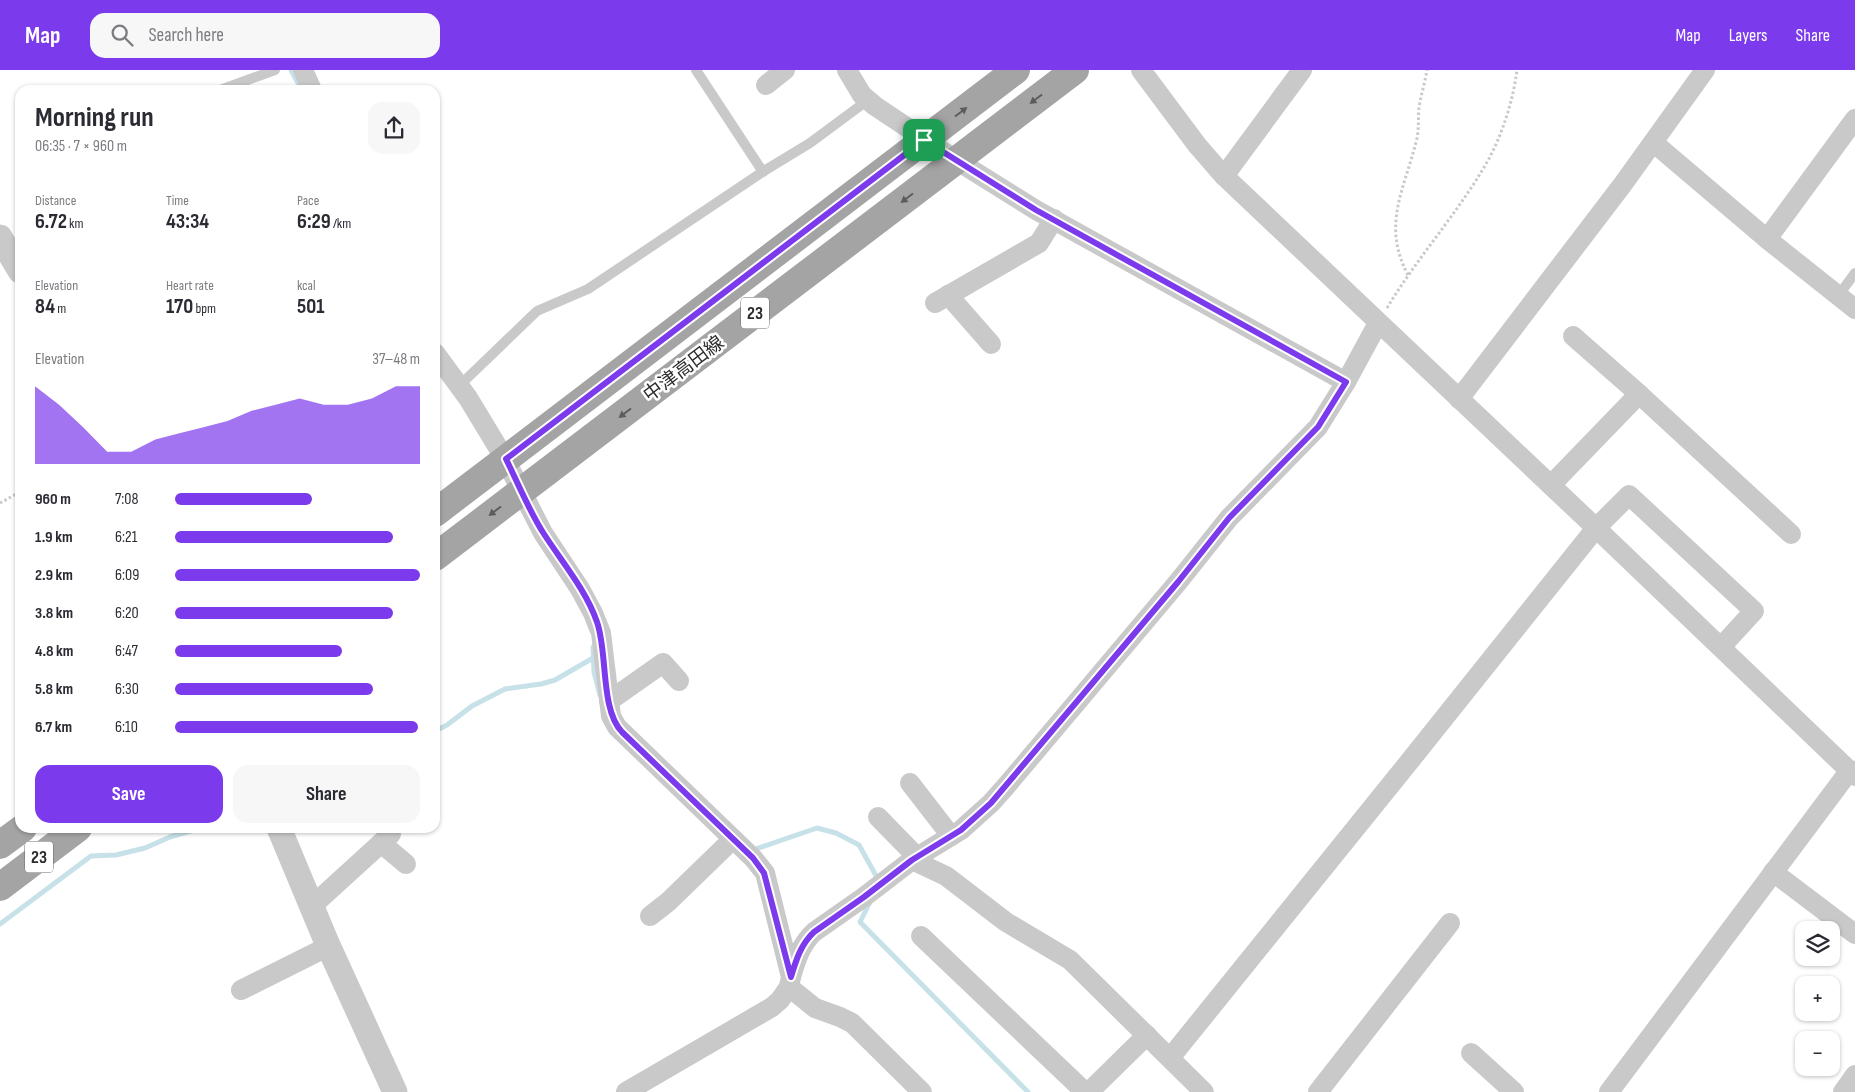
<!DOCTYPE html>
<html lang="en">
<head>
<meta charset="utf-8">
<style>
  :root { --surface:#fff; --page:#f7f7f7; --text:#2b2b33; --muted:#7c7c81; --accent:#7c3aed }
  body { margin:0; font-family:"Sofia Sans Condensed","Noto Sans JP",sans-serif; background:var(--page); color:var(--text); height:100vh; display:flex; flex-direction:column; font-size:19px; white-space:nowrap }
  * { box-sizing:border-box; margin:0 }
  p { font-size:16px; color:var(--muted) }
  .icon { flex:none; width:28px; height:28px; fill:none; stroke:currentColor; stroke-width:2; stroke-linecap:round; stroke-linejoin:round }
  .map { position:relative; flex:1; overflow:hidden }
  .panel { position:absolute; left:15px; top:15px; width:425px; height:748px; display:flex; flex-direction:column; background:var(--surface); border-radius:15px; box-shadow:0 1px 4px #0004 }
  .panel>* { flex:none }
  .tools { position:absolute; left:1795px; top:851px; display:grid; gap:10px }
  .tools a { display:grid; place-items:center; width:45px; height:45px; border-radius:10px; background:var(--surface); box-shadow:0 1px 4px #0004; font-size:25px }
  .pin { position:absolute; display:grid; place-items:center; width:42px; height:42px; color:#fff; margin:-21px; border-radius:10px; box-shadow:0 2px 8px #0006 }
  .round { display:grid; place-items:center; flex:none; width:52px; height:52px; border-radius:15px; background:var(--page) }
  .summary { display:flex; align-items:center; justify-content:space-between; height:85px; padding:0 20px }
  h1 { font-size:28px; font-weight:700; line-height:38px }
  .metrics { display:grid; grid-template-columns:repeat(3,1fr); gap:8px; height:85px; padding:5px 20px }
  .metrics div { display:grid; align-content:center }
  .metrics b { font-size:21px; font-weight:700 }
  .metrics small { font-size:14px; font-weight:400 }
  .metrics p { font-size:14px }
  .chart { height:140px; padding:10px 20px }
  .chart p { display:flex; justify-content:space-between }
  .chart svg { width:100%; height:90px; margin-top:5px; fill:var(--accent); opacity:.7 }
  .cta { display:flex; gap:10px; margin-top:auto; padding:10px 20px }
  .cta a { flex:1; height:58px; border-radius:15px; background:var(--accent); color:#fff; font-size:20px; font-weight:700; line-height:58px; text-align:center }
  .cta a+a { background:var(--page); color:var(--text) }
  ul { padding:0 20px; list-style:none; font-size:16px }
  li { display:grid; grid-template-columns:80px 60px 1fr; align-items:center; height:38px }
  li i { height:12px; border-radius:6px; background:var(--accent) }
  header { display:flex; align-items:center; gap:30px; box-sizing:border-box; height:70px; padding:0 25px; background:var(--accent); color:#fff }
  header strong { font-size:24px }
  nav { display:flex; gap:28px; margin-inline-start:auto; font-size:18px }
  .search { width:350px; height:45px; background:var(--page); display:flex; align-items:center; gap:12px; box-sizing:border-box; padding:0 18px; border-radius:15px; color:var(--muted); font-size:19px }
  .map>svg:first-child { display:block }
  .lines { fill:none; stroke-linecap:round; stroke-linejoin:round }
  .stream { stroke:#c7e1e8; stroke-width:5 }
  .path { stroke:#c9c9c9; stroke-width:3; stroke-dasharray:2.5 2.5; stroke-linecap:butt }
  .service { stroke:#c9c9c9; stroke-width:10 }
  .minor { stroke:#c9c9c9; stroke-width:20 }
  .tertiary { stroke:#c9c9c9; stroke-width:25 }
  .primary { stroke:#a4a4a4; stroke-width:28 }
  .oneway { fill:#5c5c5c }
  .route-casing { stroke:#fff; stroke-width:10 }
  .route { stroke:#7c3aed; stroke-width:6 }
  .labels { text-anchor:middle; stroke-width:5; stroke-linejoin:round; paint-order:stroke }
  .shield { fill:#fff; stroke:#6b6b6b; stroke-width:1 }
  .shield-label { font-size:18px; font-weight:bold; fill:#2c2c2c }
  .street-label { font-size:19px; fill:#2c2c2c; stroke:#fff }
</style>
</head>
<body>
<header>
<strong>Map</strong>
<div class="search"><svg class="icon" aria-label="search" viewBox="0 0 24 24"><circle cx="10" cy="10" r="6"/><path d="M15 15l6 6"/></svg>Search here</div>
<nav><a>Map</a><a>Layers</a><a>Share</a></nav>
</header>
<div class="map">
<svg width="1855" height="1022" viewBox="0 0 1855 1022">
  <rect width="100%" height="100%" fill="#fff"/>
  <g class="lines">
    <g class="stream">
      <polyline points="291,0 300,17"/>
      <polyline points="593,577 594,602 600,625"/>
      <polyline points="435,661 447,655 472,636 505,619 541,614 555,610 593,588"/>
      <polyline points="751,779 753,780 817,758 836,763 859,775 879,811"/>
      <polyline points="870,832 860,852 1028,1022"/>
      <polyline points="0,854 91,786 116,785 145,778 170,767 201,758"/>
    </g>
    <g class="path">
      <path d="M1408,205c-27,-51 -3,-86 9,-137 2,-10 1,-20 2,-30 2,-13 6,-26 8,-38"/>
      <path d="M1387,238c30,-50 70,-94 99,-144 16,-28 27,-63 31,-94"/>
      <polyline points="0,433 20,422"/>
    </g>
    <g class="service">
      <polyline points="696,0 763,102"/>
      <polyline points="220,20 275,0"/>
      <polyline points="1838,226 1855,203"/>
      <polyline points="460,315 537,241 588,219 764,101 810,73 868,30"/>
    </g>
    <g class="minor">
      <polyline points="303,0 312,20"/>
      <polyline points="847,0 862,25 875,36 956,90 1036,140 1346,312"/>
      <polyline points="1141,0 1197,75 1223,105 1596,458 1855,706"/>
      <polyline points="766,15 785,0"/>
      <polyline points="1654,73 1767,169 1855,239"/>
      <polyline points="1224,106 1302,0"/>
      <polyline points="1767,169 1855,49"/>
      <polyline points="948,225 991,274"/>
      <polyline points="935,233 1039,173 1054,149"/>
      <polyline points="1573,266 1639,324"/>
      <polyline points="435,283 468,328 505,389 543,463 580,519 593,543 601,563 611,646 617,657 753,788 765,803 791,907 789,917 815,938 840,947 852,953 922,1022"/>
      <polyline points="1459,329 1623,114 1705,0"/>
      <polyline points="1551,415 1639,324 1791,464"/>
      <polyline points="609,631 663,593 679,611"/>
      <polyline points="910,713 951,766"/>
      <polyline points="878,747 917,787"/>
      <polyline points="381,773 406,794"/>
      <polyline points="912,790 946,806 1006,852 1070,890 1204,1022"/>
      <polyline points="1773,802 1855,864"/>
      <polyline points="312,836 391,764"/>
      <polyline points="650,846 668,832 733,769"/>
      <polyline points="921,866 1085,1022"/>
      <path d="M791,907c5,-17 10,-33 23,-45l50,-35 48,-37 49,-30 30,-27 16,-18 171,-203 51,-64 89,-91 28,-45 32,-59"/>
      <polyline points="241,920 329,876"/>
      <polyline points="1471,983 1514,1022"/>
      <polyline points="1170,988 1409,692 1596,458 1629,425 1754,541 1721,577"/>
      <polyline points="626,1022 772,937 780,930 789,917"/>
      <polyline points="1089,1022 1147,965"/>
      <polyline points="1318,1022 1450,853"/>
      <polyline points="1609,1022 1850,700"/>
      <polyline points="1843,1022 1855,1005"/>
    </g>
    <g class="tertiary">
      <polyline points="0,167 20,201"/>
      <polyline points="279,758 327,873 395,1022"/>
    </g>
    <g class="primary">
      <polyline points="435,443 1016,0"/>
      <polyline points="435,487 1075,0"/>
      <polyline points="0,775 23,758"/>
      <polyline points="0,817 78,758"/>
    </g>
  </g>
  <defs><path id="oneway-solid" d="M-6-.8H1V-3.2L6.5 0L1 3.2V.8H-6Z" transform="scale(1.25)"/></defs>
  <g class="oneway">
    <use href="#oneway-solid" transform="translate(1036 29) rotate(143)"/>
    <use href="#oneway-solid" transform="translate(961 42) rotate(-37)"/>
    <use href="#oneway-solid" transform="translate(907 128) rotate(143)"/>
    <use href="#oneway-solid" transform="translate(625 343) rotate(143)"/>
    <use href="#oneway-solid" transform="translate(495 441) rotate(143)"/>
  </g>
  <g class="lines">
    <g class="route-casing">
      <path id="route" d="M924,70l112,70 310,172 -28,45 -89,91 -51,64 -187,221 -30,27 -49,30 -48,37 -50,35c-13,12 -18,28 -23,45l-27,-104 -11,-15 -131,-126c-22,-23 -14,-79 -25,-110 -11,-32 -35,-60 -53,-88 -15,-23 -26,-51 -38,-75z"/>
    </g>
    <use href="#route" class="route"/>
  </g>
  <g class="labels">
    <g class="shield">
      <rect x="741" y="227.5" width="28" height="31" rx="4"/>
      <rect x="25" y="771.5" width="28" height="31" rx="4"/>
    </g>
    <g class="shield-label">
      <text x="755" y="249">23</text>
      <text x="39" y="793">23</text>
    </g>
    <g class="street-label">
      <text transform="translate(683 298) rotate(-37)" y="7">中津高田線</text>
    </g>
  </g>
</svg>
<div class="tools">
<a><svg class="icon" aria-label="layers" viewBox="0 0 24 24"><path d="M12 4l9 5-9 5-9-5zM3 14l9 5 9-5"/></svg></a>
<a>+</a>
<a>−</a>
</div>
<div class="pin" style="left:924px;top:70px;background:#1e9e55"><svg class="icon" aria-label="arrive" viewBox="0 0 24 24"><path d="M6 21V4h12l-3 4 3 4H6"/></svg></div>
<section class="panel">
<div class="summary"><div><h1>Morning run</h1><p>06:35 · 7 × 960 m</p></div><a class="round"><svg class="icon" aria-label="share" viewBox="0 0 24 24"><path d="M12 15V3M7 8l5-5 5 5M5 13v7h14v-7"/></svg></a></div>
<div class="metrics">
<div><p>Distance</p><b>6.72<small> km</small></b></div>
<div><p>Time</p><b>43:34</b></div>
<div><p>Pace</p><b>6:29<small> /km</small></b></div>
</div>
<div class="metrics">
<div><p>Elevation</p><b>84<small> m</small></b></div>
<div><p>Heart rate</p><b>170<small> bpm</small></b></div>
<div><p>kcal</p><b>501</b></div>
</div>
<div class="chart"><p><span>Elevation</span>37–48 m</p>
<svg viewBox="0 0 160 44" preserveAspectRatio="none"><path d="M0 44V6L10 15L20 26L30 38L40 38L50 32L60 29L70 26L80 23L90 18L100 15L110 12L120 15L130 15L140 12L150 6L160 6V44z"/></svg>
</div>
<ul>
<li><b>960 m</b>7:08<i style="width:56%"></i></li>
<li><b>1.9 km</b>6:21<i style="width:89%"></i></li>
<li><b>2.9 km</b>6:09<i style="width:100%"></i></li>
<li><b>3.8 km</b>6:20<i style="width:89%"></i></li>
<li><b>4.8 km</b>6:47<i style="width:68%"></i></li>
<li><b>5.8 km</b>6:30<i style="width:81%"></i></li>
<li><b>6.7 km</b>6:10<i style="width:99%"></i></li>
</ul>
<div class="cta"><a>Save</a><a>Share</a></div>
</section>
</div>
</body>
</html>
